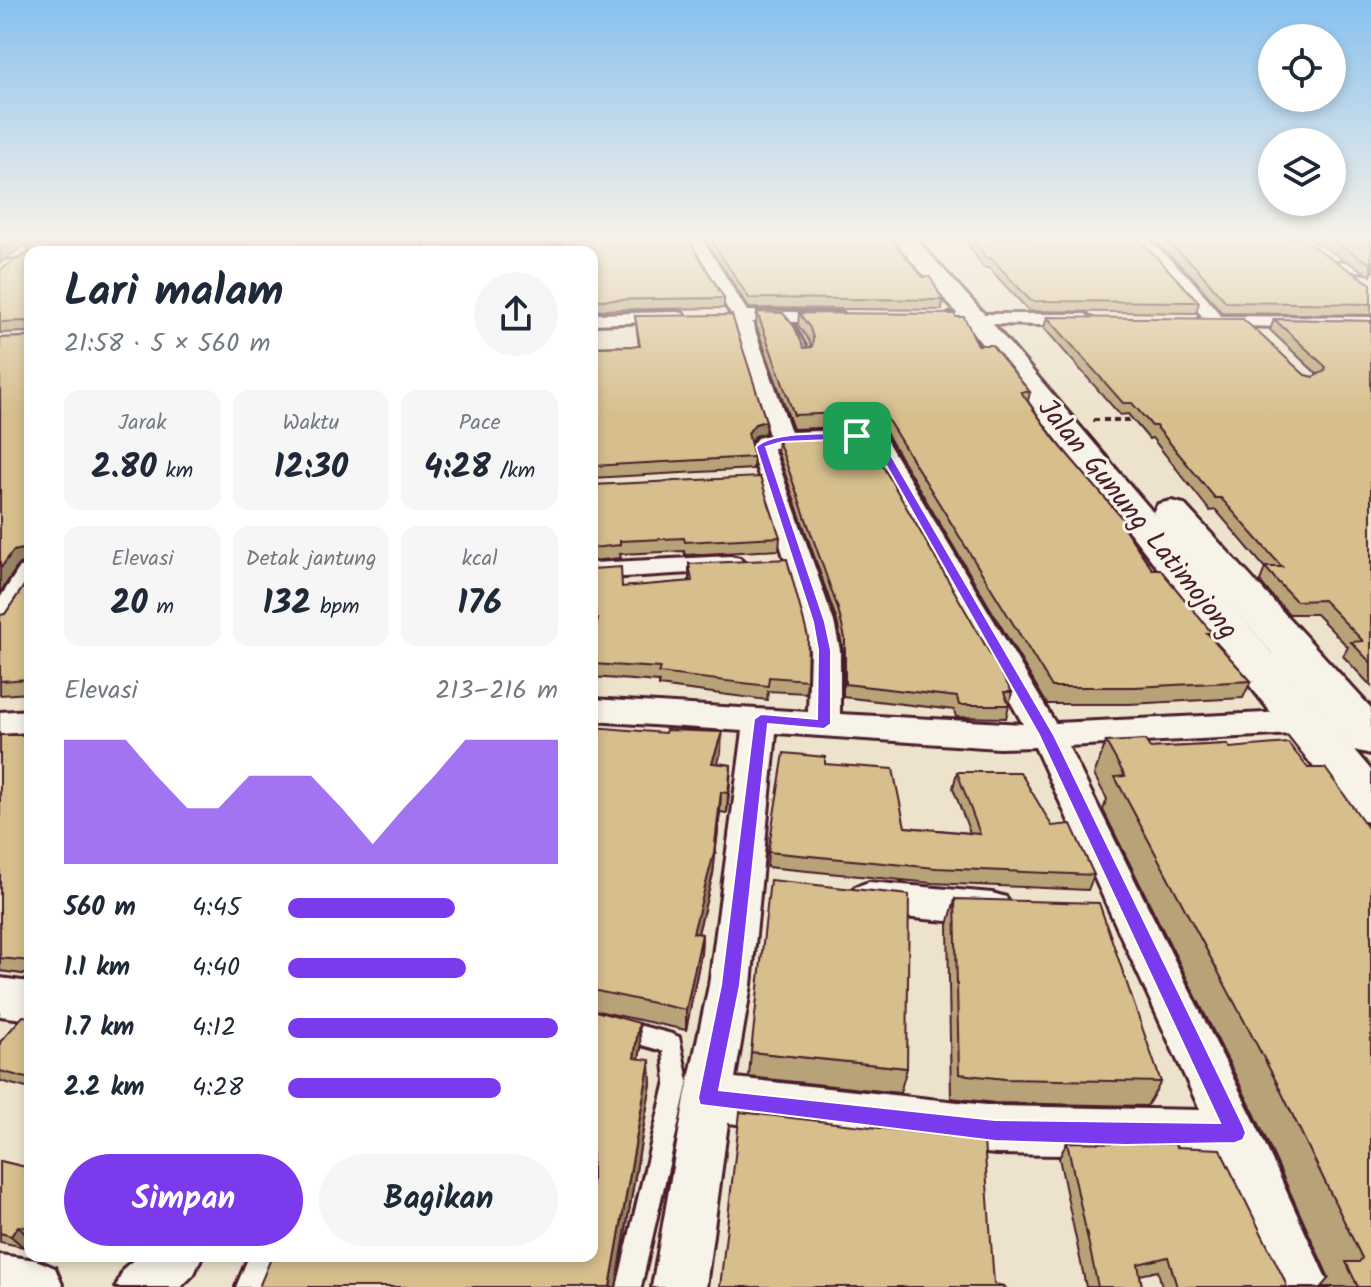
<!DOCTYPE html>
<html lang="id">
<head>
<meta charset="utf-8">
<style>
  :root { --surface:#fff; --page:#f6f6f7; --text:#1f2937; --muted:#747a83; --accent:#7c3aed }
  body { margin:0; font-family:Kalam,sans-serif; background:var(--page); color:var(--text); height:100vh; display:flex; flex-direction:column; font-size:30px; white-space:nowrap }
  * { box-sizing:border-box; margin:0 }
  p { font-size:26px; color:var(--muted) }
  .icon { flex:none; width:44px; height:44px; fill:none; stroke:currentColor; stroke-width:2; stroke-linecap:round; stroke-linejoin:round }
  .map { position:relative; flex:1; overflow:hidden }
  .drawer { position:absolute; left:24px; top:246px; width:574px; height:1016px; display:flex; flex-direction:column; background:var(--surface); border-radius:16px; box-shadow:0 4px 12px #0003 }
  .drawer>* { flex:none }
  .fabs { position:absolute; left:1258px; top:24px; display:grid; gap:16px }
  .fabs a { display:grid; place-items:center; width:88px; height:88px; border-radius:50%; background:var(--surface); box-shadow:0 4px 12px #0003; font-size:40px }
  .pin { position:absolute; display:grid; place-items:center; width:68px; height:68px; color:#fff; margin:-34px; border-radius:16px; box-shadow:0 4px 12px #0006 }
  .round { display:grid; place-items:center; flex:none; width:84px; height:84px; border-radius:42px; background:var(--page) }
  .overview { display:flex; align-items:center; justify-content:space-between; height:136px; padding:0 40px }
  h1 { font-size:44px; font-weight:700; line-height:60px }
  .stats { display:grid; grid-template-columns:repeat(3,1fr); gap:12px; height:136px; padding:8px 40px }
  .stats div { display:grid; align-content:center; border-radius:16px; background:var(--page); text-align:center }
  .stats b { font-size:34px; font-weight:700 }
  .stats small { font-size:22px; font-weight:400 }
  .stats p { font-size:22px }
  .chart { height:224px; padding:16px 40px }
  .chart p { display:flex; justify-content:space-between }
  .chart svg { width:100%; height:144px; margin-top:8px; fill:var(--accent); opacity:.7 }
  .primary-button { display:flex; gap:16px; margin-top:auto; padding:16px 40px }
  .primary-button a { flex:1; height:92px; border-radius:48px; background:var(--accent); color:#fff; font-size:32px; font-weight:700; line-height:92px; text-align:center }
  .primary-button a+a { background:var(--page); color:var(--text) }
  ul { padding:0 40px; list-style:none; font-size:26px }
  li { display:grid; grid-template-columns:128px 96px 1fr; align-items:center; height:60px }
  li i { height:20px; border-radius:10px; background:var(--accent) }
  .map>svg:first-child { display:block }
  .lines { fill:none; stroke-linecap:round; stroke-linejoin:round }
  .service-casing { stroke:#4a1f2b; stroke-width:6 }
  .minor-casing { stroke:#4a1f2b; stroke-width:6 }
  .secondary-casing { stroke:#4a1f2b; stroke-width:6 }
  .path { stroke:#4a1f2b; stroke-width:4; stroke-dasharray:6 4; stroke-linecap:butt }
  .service { fill:#f7f3e8; fill-rule:evenodd }
  .minor { fill:#f7f3e8; fill-rule:evenodd }
  .secondary { fill:#f7f3e8; fill-rule:evenodd }
  .wall { fill:#b8a379; stroke:#4a1f2b; stroke-width:2 }
  .shaded-wall { fill:#968563; stroke:#4a1f2b; stroke-width:2 }
  .building { fill:#d6be8d; stroke:#4a1f2b; stroke-width:2 }
  .route { fill:#7c3aed; stroke:#fff; stroke-width:2; fill-rule:evenodd }
  .labels { text-anchor:middle; stroke-width:6; stroke-linejoin:round; paint-order:stroke }
  .street-label { font-size:28px; fill:#4a1f2b; stroke:#f7f3e8 }
</style>
</head>
<body>
<div class="map">
<svg width="1371" height="1287" viewBox="0 0 1371 1287">
  <rect width="100%" height="100%" fill="#ede3cd"/>
  <filter id="ink" filterUnits="userSpaceOnUse"><feTurbulence type="fractalNoise" baseFrequency=".0125" numOctaves="2"/><feDisplacementMap in="SourceGraphic" scale="16" xChannelSelector="R" yChannelSelector="G"/><feConvolveMatrix kernelMatrix="1 2 1 2 8 2 1 2 1" color-interpolation-filters="sRGB"/></filter>
  <g filter="url(#ink)">
    <g class="lines">
      <g class="service-casing">
        <g id="service">
          <polygon points="787,318 790,319 811,356 809,358 801,356 783,321"/>
          <polygon points="592,1013 672,1034 679,1037 688,1081 641,1287 617,1287 666,1081 663,1051 592,1031"/>
          <polygon points="249,1256 274,1256 261,1287 236,1287"/>
        </g>
      </g>
      <g class="minor-casing">
        <g id="minor">
          <polygon points="428,237 444,237 442,252 426,252"/>
          <polygon points="538,237 554,237 560,252 544,252"/>
          <path d="M685,237h16l46,74 96,2 3,4 -3,4 -6,1h-85l39,110 77,-3 14,4 173,290 316,-15v22l-303,16 184,370 78,171h-54l-55,-130 -226,-3 -267,-31 -22,164h-54l33,-189 24,-113 34,-254 -151,-10v-22l216,13 2,-62 -6,-28 -54,-175 7,-9 12,-3 -37,-119zM865,443l158,281 -183,-10v-64l-6,-28 -61,-174zM776,733l223,15 36,-1 165,363 -205,-4 -260,-28 16,-93z"/>
          <polygon points="1129,237 1146,237 1190,278 1221,316 1371,317 1371,329 1199,325 1196,321 1202,316 1178,286"/>
          <polygon points="29,247 37,252 30,252 29,257 0,258 0,248"/>
          <polygon points="1340,262 1371,262 1371,272 1334,270 1332,267 1334,264"/>
          <polygon points="677,312 683,313 686,317 683,321 592,324 592,314"/>
          <polygon points="949,314 1085,314 1094,320 1085,326 943,323 940,319"/>
          <polygon points="730,556 740,558 744,564 740,570 592,579 592,563"/>
          <polygon points="30,565 30,595 10,626 0,629 0,598 20,567"/>
          <polygon points="30,710 30,732 0,734 0,712"/>
          <polygon points="869,882 992,893 1006,897 1012,909 1006,921 992,925 869,914 855,909 849,898 855,887"/>
          <polygon points="0,978 30,982 30,1020 0,1016"/>
          <polygon points="0,1255 36,1260 55,1268 63,1287 0,1287"/>
          <polygon points="138,1256 202,1256 194,1274 181,1287 116,1287 124,1268"/>
        </g>
      </g>
      <g class="secondary-casing">
        <polygon id="secondary" points="891,237 914,237 985,315 1157,517 1153,512 1158,504 1171,501 1184,504 1371,708 1371,754 1354,750 1226,599 1371,770 1371,823 1353,817 967,325"/>
      </g>
      <polyline class="path" points="1093,420 1139,420"/>
      <use href="#service" class="service"/>
      <use href="#minor" class="minor"/>
      <use href="#secondary" class="secondary"/>
    </g>
    <g class="wall">
      <polygon points="48,237 224,237 228,239 294,237 426,237 425,245 443,245 444,237 539,237 542,245 559,244 556,237 687,237 724,298 724,308 592,310 592,252 30,252 30,693 0,695 0,616 5,614 26,583 26,563 19,564 0,593 0,338 28,337 28,332 0,333 0,270 28,253 29,246 38,245"/>
      <polygon points="703,237 889,237 943,300 942,310 749,308"/>
      <polygon points="952,237 1137,237 1199,302 1196,313 1029,311 989,268 984,268 965,239 953,240"/>
      <polygon points="1149,237 1298,237 1371,284 1371,315 1222,313 1192,276"/>
      <polygon points="1307,237 1371,237 1371,276"/>
      <polygon points="757,312 804,348 811,347 809,341 798,325 799,313 978,345 1030,392 1028,401 1055,440 1128,525 1126,531 1152,569 1212,633 1210,636 1251,681 1243,698 1129,704 1047,704 885,431 868,426 793,429 756,325"/>
      <polygon points="635,316 765,433 755,436 750,442 754,457 753,469 592,478 592,347 639,346"/>
      <polygon points="1047,317 1313,377 1318,375 1270,330 1274,319 1371,321 1371,686 1343,656 1348,647 1316,614 1289,614 1271,595 1260,581 1265,568 1216,510 1210,511 1152,438 1149,439 1128,414 1120,415 1044,328"/>
      <polygon points="778,440 1012,692 1006,718 956,717 954,710 843,697 843,650 837,621 777,451"/>
      <polygon points="592,485 780,537 779,550 685,555 684,551 620,554 621,558 592,561"/>
      <polygon points="689,564 807,680 806,693 768,691 767,700 659,686 659,682 592,677 592,645 595,632 592,633 592,569 622,587 689,582"/>
      <polygon points="592,727 721,752 718,763 731,765 727,813 720,812 713,874 698,933 702,934 701,954 686,1030 593,1010 641,1048 639,1058 651,1084 616,1287 259,1287 592,1256"/>
      <polygon points="0,735 30,735 30,975 0,971"/>
      <polygon points="1106,742 1150,748 1227,744 1371,1287 1321,1287 1329,1278 1255,1115 1103,810 1107,799 1094,775"/>
      <polygon points="825,764 905,827 970,833 953,788 957,772 1052,826 1094,875 1088,890 932,883 767,867 768,852"/>
      <polygon points="955,899 1161,1082 1147,1106 995,1103 951,1098 948,925"/>
      <polygon points="30,1017 30,1089 0,1081 0,1042"/>
      <polygon points="751,1052 907,1068 900,1093 749,1077"/>
      <polygon points="1067,1142 1176,1147 1287,1287 1162,1287 1158,1271 1140,1275 1142,1287 1086,1287 1059,1158"/>
      <polygon points="0,1161 30,1168 30,1238 23,1247 0,1242"/>
    </g>
    <g class="shaded-wall">
      <polygon points="19,237 35,237 0,263 0,251"/>
      <polygon points="766,421 765,433 755,436 748,445 748,433 755,424"/>
      <polygon points="23,549 29,562 19,564 0,593 0,569 13,551"/>
      <polygon points="722,732 721,752 711,783 712,763"/>
      <polygon points="731,765 730,785 727,813 728,793"/>
      <polygon points="721,792 720,812 713,874 693,953 693,933"/>
      <polygon points="702,934 701,954 686,1030 686,1010"/>
      <polygon points="639,1023 641,1048 635,1082 634,1058"/>
      <polygon points="650,1060 651,1084 616,1287 610,1287"/>
      <polygon points="18,1226 29,1238 23,1247 11,1236"/>
    </g>
    <g class="building">
      <polygon points="0,237 19,237 0,251"/>
      <polygon points="48,237 224,237 228,239 294,237 423,237 422,245 443,245 444,237 539,237 542,245 562,244 559,237 687,237 724,298 592,300 592,252 30,252 30,679 0,681 0,615 5,614 26,583 27,552 23,549 13,551 0,569 0,338 28,337 28,321 0,322 0,270 28,253 29,246 38,245"/>
      <polygon points="709,237 889,237 923,277 930,277 943,300 749,298"/>
      <polygon points="972,237 1137,237 1199,302 1031,301 991,258 986,258"/>
      <polygon points="1162,237 1298,237 1371,284 1371,304 1226,302 1195,266"/>
      <polygon points="1326,237 1371,237 1371,264"/>
      <polygon points="757,312 783,313 794,326 804,348 812,347 813,338 810,328 799,313 954,314 956,317 964,317 978,345 992,345 1030,392 1021,392 1055,440 1128,525 1122,525 1152,569 1160,569 1212,633 1207,633 1251,681 1135,687 1052,687 886,417 870,412 794,415"/>
      <polygon points="732,315 766,421 755,424 748,433 754,457 592,466 592,347 640,346 635,316"/>
      <polygon points="1047,317 1243,319 1305,375 1313,377 1325,371 1326,367 1274,319 1371,321 1371,663 1351,642 1363,641 1323,600 1296,601 1277,581 1265,567 1282,567 1221,498 1215,498 1156,426 1152,426 1132,403 1123,403"/>
      <polygon points="865,435 1012,692 1004,692 1009,705 959,705 957,697 845,684 845,638 838,609 778,440"/>
      <polygon points="760,477 780,537 685,542 684,538 620,541 620,545 592,548 592,485"/>
      <polygon points="787,559 808,637 807,680 769,677 768,686 658,673 660,668 592,664 592,645 598,619 592,619 592,569 621,567 622,587 692,581 689,564"/>
      <polygon points="592,727 665,733 666,730 722,732 712,763 731,765 728,793 721,792 714,853 693,933 702,934 686,1010 592,990"/>
      <polygon points="0,735 30,735 30,961 0,958"/>
      <polygon points="1145,740 1150,748 1227,744 1230,748 1288,743 1308,768 1325,768 1368,828 1371,828 1371,1287 1358,1287 1346,1262 1359,1262 1362,1258 1277,1083 1115,777 1125,776 1106,742"/>
      <polygon points="784,753 825,757 825,764 893,769 905,827 980,834 957,772 1020,772 1052,826 1071,824 1094,875 936,868 768,852"/>
      <polygon points="770,880 909,895 907,1068 751,1052"/>
      <polygon points="955,899 1099,903 1161,1082 1005,1079 959,1074"/>
      <polygon points="592,1010 639,1023 634,1058 650,1060 610,1287 259,1287 272,1256 592,1256"/>
      <polygon points="23,1016 30,1017 30,1079 0,1071 0,1042"/>
      <polygon points="740,1112 984,1140 994,1284 1004,1286 1005,1287 720,1287"/>
      <polygon points="1067,1142 1175,1144 1176,1147 1220,1149 1283,1277 1287,1287 1177,1287 1168,1257 1138,1264 1142,1287 1098,1287"/>
      <polygon points="0,1161 30,1168 30,1228 18,1226 11,1236 0,1233"/>
    </g>
  </g>
  <linearGradient id="sky" x2="0" y2="1"><stop stop-color="#88c1ef"/><stop offset="0.57" stop-color="#f7f2e8"/><stop offset="1" stop-color="#f7f2e8" stop-opacity="0"/></linearGradient>
  <rect width="1371" height="417" fill="url(#sky)"/>
  <path class="route" d="M857,433l21,3 10,14 166,285 189,390 3,8 -3,7 -8,3 -110,2 -130,-4 -295,-36 -2,-7 23,-113 33,-266 7,-5 56,5 1,-69 -5,-28 -57,-175c15,-17 77,-13 101,-14zM857,439l14,2 7,10 161,284 181,388 -225,-3 -276,-30 21,-105 28,-261 56,5 7,-5v-74l-6,-28 -59,-175 16,-5z"/>
  <g class="labels">
    <g class="street-label">
      <text transform="translate(1139 518) rotate(51)" y="10">Jalan Gunung Latimojong</text>
    </g>
  </g>
</svg>
<div class="fabs">
<a><svg class="icon" aria-label="locate" viewBox="0 0 24 24"><circle cx="12" cy="12" r="6"/><path d="M12 2v4M12 18v4M2 12h4M18 12h4"/></svg></a>
<a><svg class="icon" aria-label="layers" viewBox="0 0 24 24"><path d="M12 4l9 5-9 5-9-5zM3 14l9 5 9-5"/></svg></a>
</div>
<div class="pin" style="left:857px;top:436px;background:#1e9e55"><svg class="icon" aria-label="arrive" viewBox="0 0 24 24"><path d="M6 21V4h12l-3 4 3 4H6"/></svg></div>
<section class="drawer">
<div class="overview"><div><h1>Lari malam</h1><p>21:58 · 5 × 560 m</p></div><a class="round"><svg class="icon" aria-label="share" viewBox="0 0 24 24"><path d="M12 15V3M7 8l5-5 5 5M5 13v7h14v-7"/></svg></a></div>
<div class="stats">
<div><p>Jarak</p><b>2.80<small> km</small></b></div>
<div><p>Waktu</p><b>12:30</b></div>
<div><p>Pace</p><b>4:28<small> /km</small></b></div>
</div>
<div class="stats">
<div><p>Elevasi</p><b>20<small> m</small></b></div>
<div><p>Detak jantung</p><b>132<small> bpm</small></b></div>
<div><p>kcal</p><b>176</b></div>
</div>
<div class="chart"><p><span>Elevasi</span>213–216 m</p>
<svg viewBox="0 0 160 44" preserveAspectRatio="none"><path d="M0 44V6L10 6L20 6L30 17L40 27L50 27L60 17L70 17L80 17L90 27L100 38L110 27L120 17L130 6L140 6L150 6L160 6V44z"/></svg>
</div>
<ul>
<li><b>560 m</b>4:45<i style="width:62%"></i></li>
<li><b>1.1 km</b>4:40<i style="width:66%"></i></li>
<li><b>1.7 km</b>4:12<i style="width:100%"></i></li>
<li><b>2.2 km</b>4:28<i style="width:79%"></i></li>
</ul>
<div class="primary-button"><a>Simpan</a><a>Bagikan</a></div>
</section>
</div>
</body>
</html>
